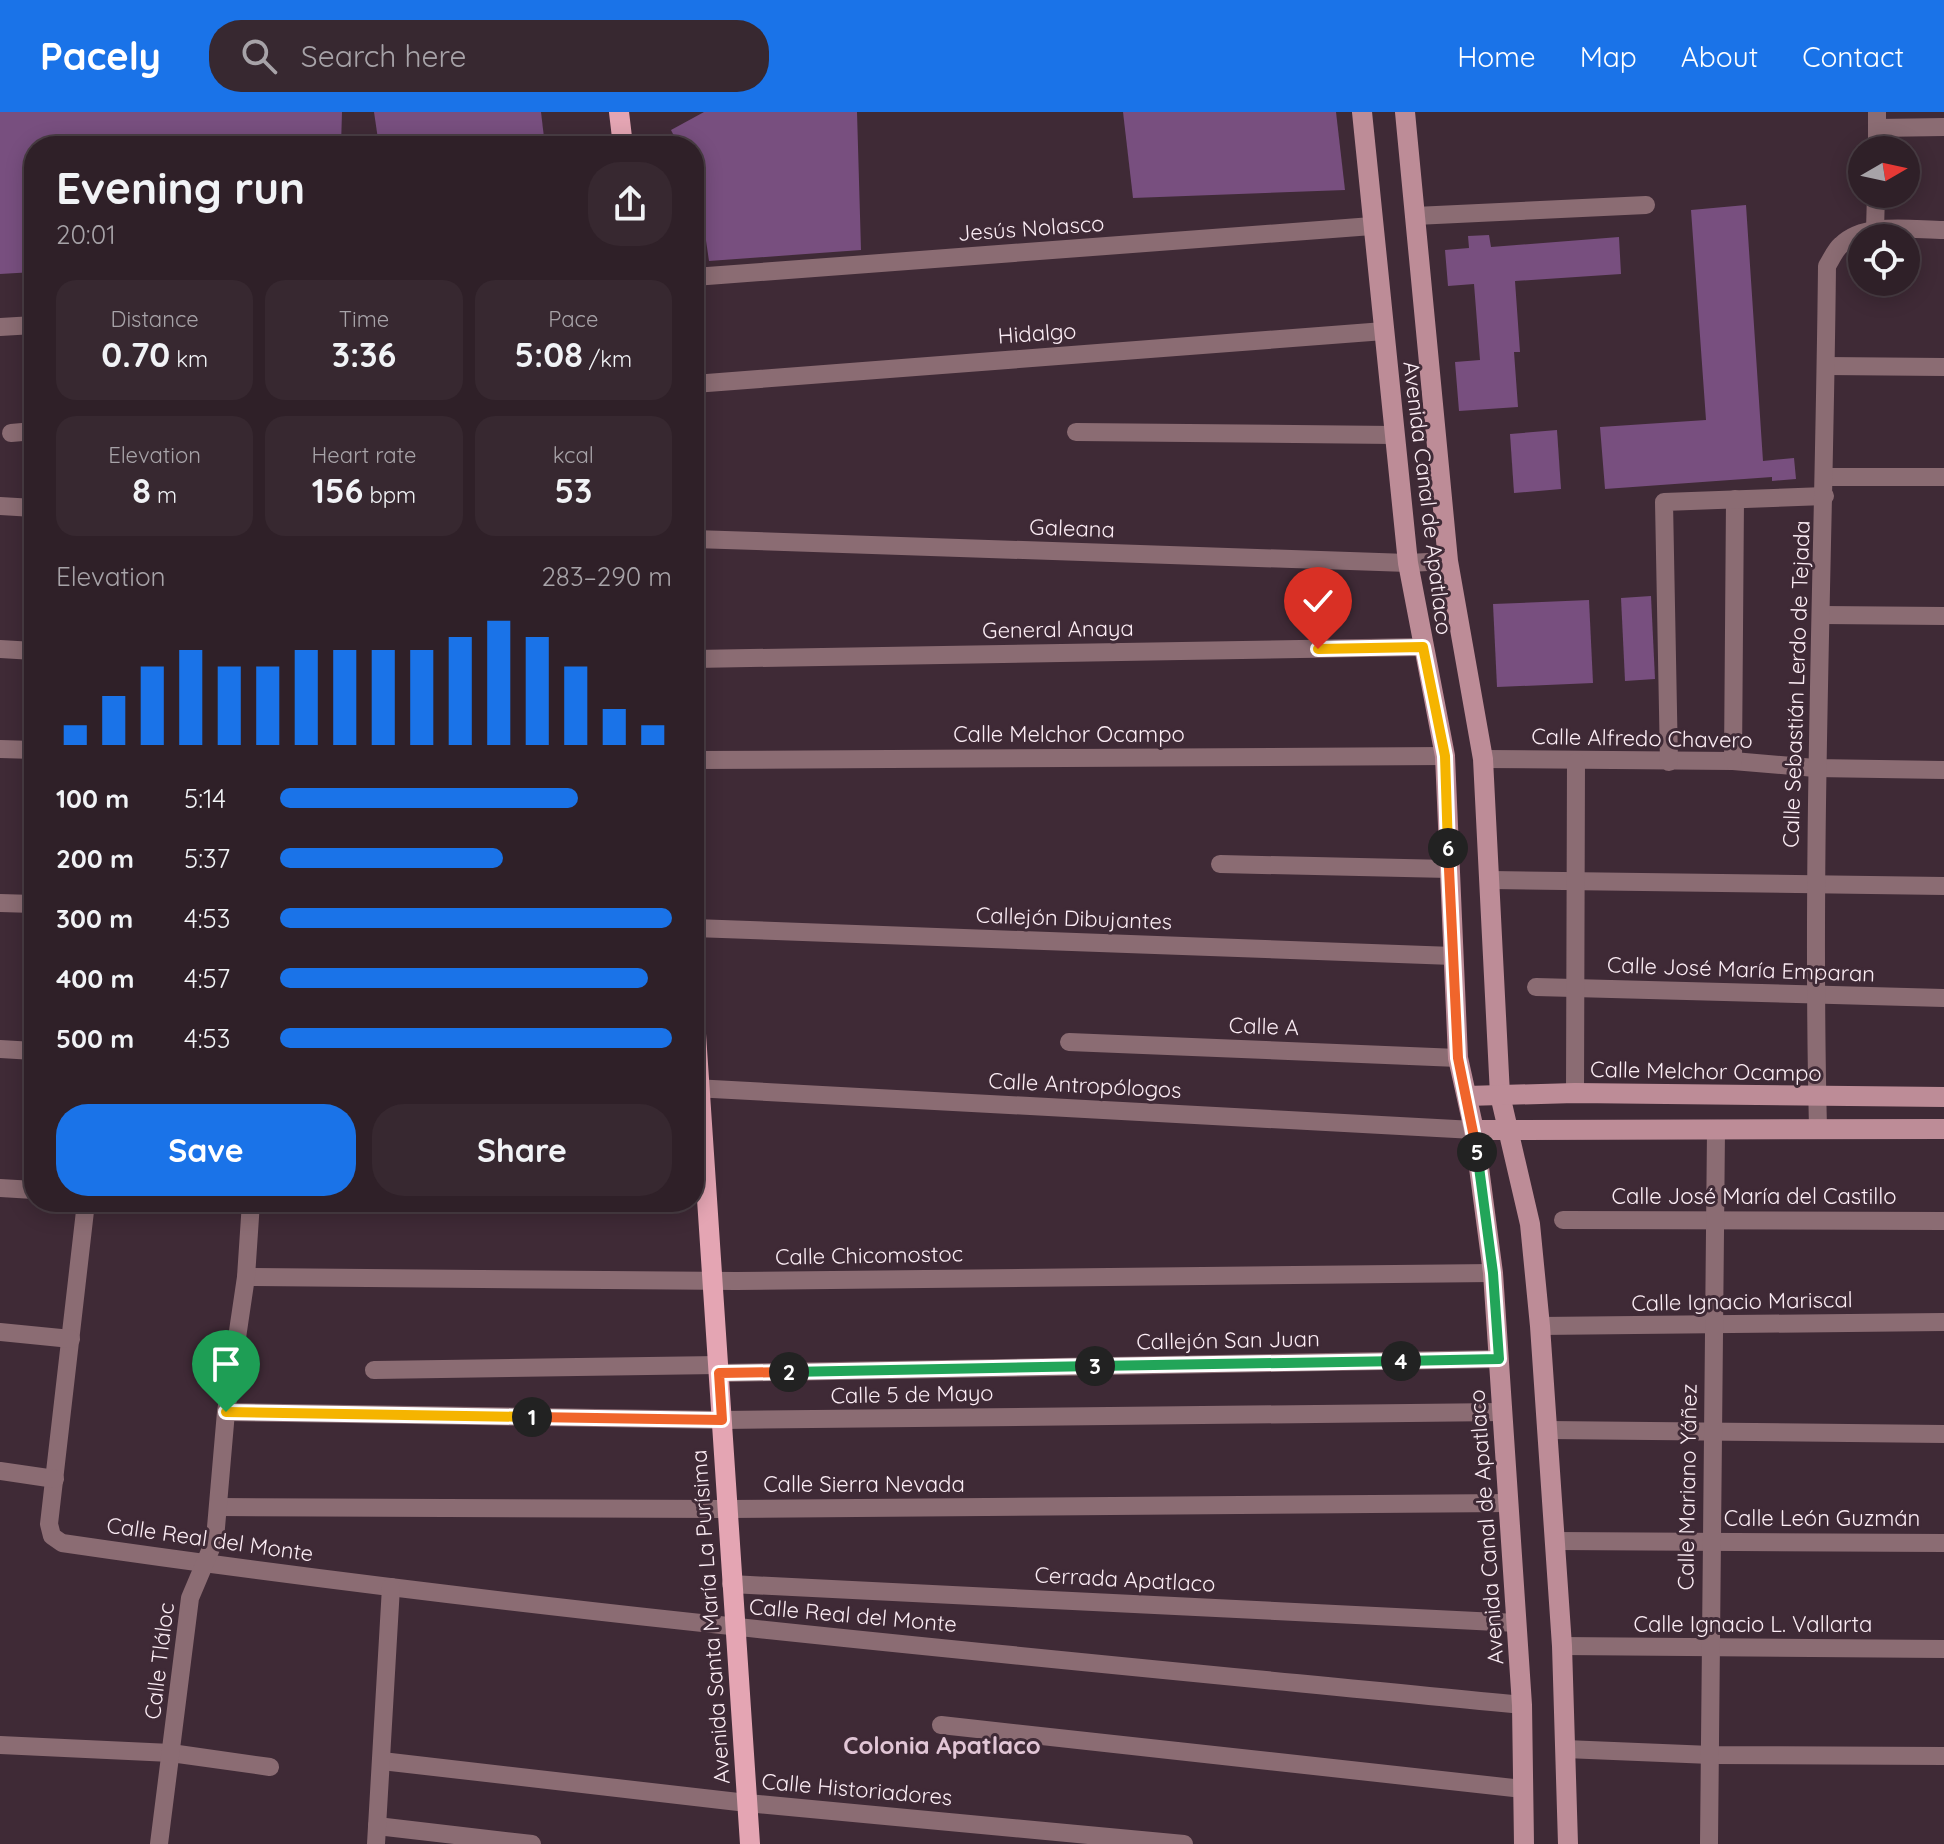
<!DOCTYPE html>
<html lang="en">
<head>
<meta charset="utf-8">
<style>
  :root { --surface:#2f2028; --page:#372830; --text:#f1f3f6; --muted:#a7a3a8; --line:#4a3e45; --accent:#1a73e8 }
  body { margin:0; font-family:Quicksand,sans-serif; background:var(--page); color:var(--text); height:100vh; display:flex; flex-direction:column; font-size:30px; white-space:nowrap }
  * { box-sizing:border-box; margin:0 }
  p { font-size:26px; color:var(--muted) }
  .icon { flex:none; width:44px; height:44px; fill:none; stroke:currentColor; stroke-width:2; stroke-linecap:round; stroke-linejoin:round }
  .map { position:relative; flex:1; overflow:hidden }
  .side { position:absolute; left:24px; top:24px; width:680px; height:1076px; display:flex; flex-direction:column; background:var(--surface); border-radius:32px; box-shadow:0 4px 20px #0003,0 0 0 2px var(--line) }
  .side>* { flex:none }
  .needle { width:52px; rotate:81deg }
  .controls { position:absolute; left:1848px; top:24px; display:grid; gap:16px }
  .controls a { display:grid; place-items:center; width:72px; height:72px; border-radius:50%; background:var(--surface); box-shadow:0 4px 20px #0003,0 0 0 2px var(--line); font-size:40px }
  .pin { position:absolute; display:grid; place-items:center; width:68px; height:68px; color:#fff; margin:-82px -34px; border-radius:50% 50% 50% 0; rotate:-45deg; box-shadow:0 0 8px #0007 }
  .pin .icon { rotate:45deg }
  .km { position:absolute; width:40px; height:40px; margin:-20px; border-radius:50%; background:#222; color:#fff; font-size:22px; line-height:40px; text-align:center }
  .round { display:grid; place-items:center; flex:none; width:84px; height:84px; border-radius:32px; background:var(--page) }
  .summary { display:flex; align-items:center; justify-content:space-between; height:136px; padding:0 32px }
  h1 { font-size:44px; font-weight:800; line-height:60px }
  .metrics { display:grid; grid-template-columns:repeat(3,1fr); gap:12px; height:136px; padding:8px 32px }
  .metrics div { display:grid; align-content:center; border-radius:20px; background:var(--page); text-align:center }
  .metrics b { font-size:34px; font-weight:800 }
  .metrics small { font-size:22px; font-weight:400 }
  .metrics p { font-size:22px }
  .chart { height:224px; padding:16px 32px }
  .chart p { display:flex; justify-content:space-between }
  .chart svg { width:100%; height:144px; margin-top:8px; stroke:var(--accent); stroke-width:6 }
  .primary-button { display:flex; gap:16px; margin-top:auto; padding:16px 32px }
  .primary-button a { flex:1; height:92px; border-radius:32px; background:var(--accent); color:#fff; font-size:32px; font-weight:800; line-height:92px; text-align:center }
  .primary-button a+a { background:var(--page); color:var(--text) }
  ul { padding:0 32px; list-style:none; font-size:26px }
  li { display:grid; grid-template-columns:128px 96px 1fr; align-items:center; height:60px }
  li i { height:20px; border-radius:10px; background:var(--accent) }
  header { display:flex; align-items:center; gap:48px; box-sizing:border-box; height:112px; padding:0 40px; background:var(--accent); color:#fff }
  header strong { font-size:38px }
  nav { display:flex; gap:44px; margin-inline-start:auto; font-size:28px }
  .search { width:560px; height:72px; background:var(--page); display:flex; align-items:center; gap:20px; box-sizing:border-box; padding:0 28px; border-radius:32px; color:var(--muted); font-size:30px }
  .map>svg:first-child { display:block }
  .building { fill:#784f7f }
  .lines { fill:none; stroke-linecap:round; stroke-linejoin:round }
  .street { stroke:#8b6c73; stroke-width:18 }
  .secondary { stroke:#bd8c97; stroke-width:20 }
  .primary { stroke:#e4a5b3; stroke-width:20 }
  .split-1-casing { stroke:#fff; stroke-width:16 }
  .split-2-casing { stroke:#fff; stroke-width:16 }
  .split-3-casing { stroke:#fff; stroke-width:16 }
  .split-4-casing { stroke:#fff; stroke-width:16 }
  .split-5-casing { stroke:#fff; stroke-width:16 }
  .split-6-casing { stroke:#fff; stroke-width:16 }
  .split-7-casing { stroke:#fff; stroke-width:16 }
  .split-1 { stroke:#f5b400; stroke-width:10 }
  .split-2 { stroke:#f0652b; stroke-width:10 }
  .split-3 { stroke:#22a559; stroke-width:10 }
  .split-4 { stroke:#22a559; stroke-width:10 }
  .split-5 { stroke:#22a559; stroke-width:10 }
  .split-6 { stroke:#f0652b; stroke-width:10 }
  .split-7 { stroke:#f5b400; stroke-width:10 }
  .labels { text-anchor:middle; stroke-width:6; stroke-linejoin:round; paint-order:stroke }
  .street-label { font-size:22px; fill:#fbecf4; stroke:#3f2a36 }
  .neighbourhood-label { font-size:24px; font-weight:bold; fill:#e2c6d6; stroke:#3f2a36 }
</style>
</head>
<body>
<header>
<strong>Pacely</strong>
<div class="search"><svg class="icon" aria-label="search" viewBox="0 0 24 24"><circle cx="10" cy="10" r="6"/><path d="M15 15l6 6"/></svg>Search here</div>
<nav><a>Home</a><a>Map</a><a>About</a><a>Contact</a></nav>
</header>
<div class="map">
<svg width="1944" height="1732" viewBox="0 0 1944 1732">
  <rect width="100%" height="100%" fill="#3f2a36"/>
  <g class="building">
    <polygon points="0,0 342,0 341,34 34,34 34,160 0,162"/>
    <polygon points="374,0 541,0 545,34 379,34"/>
    <polygon points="704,0 857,0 861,138 709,149 703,108 694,109 694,34 679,34 671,18"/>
    <polygon points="1123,0 1336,0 1345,78 1133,86"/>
    <polygon points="1746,93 1763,349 1794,346 1796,367 1772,369 1772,365 1605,377 1600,315 1706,308 1691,98"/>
    <polygon points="1489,123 1491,135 1619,125 1621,162 1515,169 1520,240 1514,240 1518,295 1459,299 1455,250 1480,248 1474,172 1448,174 1445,138 1469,136 1468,124"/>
    <polygon points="1557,318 1561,377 1514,381 1510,322"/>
    <polygon points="1651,484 1655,567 1625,569 1621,486"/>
    <polygon points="1589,488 1593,571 1497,575 1493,492"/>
  </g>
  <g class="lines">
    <g class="street">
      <polyline points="1877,16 1944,15"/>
      <polyline points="1877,38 1877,0"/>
      <polyline points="1415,104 1646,93"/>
      <polyline points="1875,118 1876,82"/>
      <polyline points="694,165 1372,114"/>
      <polyline points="0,215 34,213"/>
      <polyline points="1826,254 1944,255"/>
      <polyline points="694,272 1384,219"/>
      <polyline points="1076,320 1394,323"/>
      <polyline points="11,321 34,319"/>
      <polyline points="1825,365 1944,365"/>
      <polyline points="0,394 34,396"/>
      <polyline points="694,427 1408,451 1448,449"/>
      <polyline points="1823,503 1944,504"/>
      <polyline points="0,537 34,539"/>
      <polyline points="694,547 1423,535"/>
      <polyline points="0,637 34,638"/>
      <polyline points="1483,647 1733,649 1815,656 1944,658"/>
      <polyline points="694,648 1445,644"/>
      <polyline points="1733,649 1735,387"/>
      <polyline points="1669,650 1664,390 1825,384"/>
      <polyline points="1220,752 1449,757"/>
      <polyline points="1491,768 1944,774"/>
      <polyline points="0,791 34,792"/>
      <polyline points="694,816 1453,844"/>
      <polyline points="1536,875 1944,886"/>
      <polyline points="1069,930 1458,946"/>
      <polyline points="0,937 34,939"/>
      <polyline points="694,976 1474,1018"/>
      <polyline points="1575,981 1576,650"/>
      <path d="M1818,1016c-7,-288 6,-574 9,-862 4,-6 8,-16 14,-21 24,-24 72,-15 103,-15"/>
      <polyline points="0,1076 34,1078"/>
      <path d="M82,1090l3,9 -36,313 3,12 10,7c485,71 973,114 1460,162"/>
      <polyline points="1563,1108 1944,1109"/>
      <polyline points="246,1165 736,1169 1493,1161"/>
      <polyline points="1540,1214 1944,1210"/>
      <polyline points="0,1220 71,1227"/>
      <polyline points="374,1258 718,1253"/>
      <polyline points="719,1261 1499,1247"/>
      <polyline points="226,1300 722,1308 1502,1300"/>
      <polyline points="1548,1318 1944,1322"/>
      <polyline points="0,1359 55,1367"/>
      <polyline points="219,1395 726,1397 1509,1391"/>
      <polyline points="1556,1429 1944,1431"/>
      <polyline points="731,1472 1517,1511"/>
      <polyline points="1562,1534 1944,1537"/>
      <polyline points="941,1613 1523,1677"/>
      <polyline points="0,1633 171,1641 270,1655"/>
      <polyline points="1565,1637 1711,1643 1944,1644"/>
      <polyline points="382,1649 747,1691 1184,1732"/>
      <polyline points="377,1714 532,1732"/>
      <polyline points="159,1732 190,1486 215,1427 226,1300 246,1165 251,1090"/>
      <polyline points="376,1732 391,1475"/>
      <polyline points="1709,1732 1716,1018"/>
    </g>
    <g class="secondary">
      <polyline points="1362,0 1408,451 1445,644 1458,946 1474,1018 1493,1161 1522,1593 1524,1732"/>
      <polyline points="1405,0 1448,449 1483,647 1500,983 1530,1112 1540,1214 1562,1534 1568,1732"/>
      <polyline points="1467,984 1575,981 1944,985"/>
      <polyline points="1474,1018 1944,1017"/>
    </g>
    <g class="primary">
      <polyline points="619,0 623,34"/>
      <polyline points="694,892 750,1732"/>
    </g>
  </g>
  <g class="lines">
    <g class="split-1-casing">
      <polyline id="split-1" points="226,1300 532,1305"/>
    </g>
    <g class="split-2-casing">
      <polyline id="split-2" points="532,1305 722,1308 719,1261 789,1260"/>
    </g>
    <g class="split-3-casing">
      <polyline id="split-3" points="789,1260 1095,1254"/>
    </g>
    <g class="split-4-casing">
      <polyline id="split-4" points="1095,1254 1401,1249"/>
    </g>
    <g class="split-5-casing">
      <polyline id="split-5" points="1401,1249 1499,1247 1493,1161 1477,1040"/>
    </g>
    <g class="split-6-casing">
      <polyline id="split-6" points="1448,736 1458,946 1477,1040"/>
    </g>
    <g class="split-7-casing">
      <polyline id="split-7" points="1318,537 1423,535 1445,644 1448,736"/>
    </g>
    <use href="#split-1" class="split-1"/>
    <use href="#split-2" class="split-2"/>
    <use href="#split-3" class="split-3"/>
    <use href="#split-4" class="split-4"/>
    <use href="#split-5" class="split-5"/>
    <use href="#split-6" class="split-6"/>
    <use href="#split-7" class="split-7"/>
  </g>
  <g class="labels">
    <g class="street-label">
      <text transform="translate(1031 116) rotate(-4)" y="8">Jesús Nolasco</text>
      <text transform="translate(1037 221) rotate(-4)" y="8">Hidalgo</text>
      <text transform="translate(1428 386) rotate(83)" y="8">Avenida Canal de Apatlaco</text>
      <text transform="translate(1072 416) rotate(2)" y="8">Galeana</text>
      <text transform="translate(1058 517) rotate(-1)" y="8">General Anaya</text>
      <text transform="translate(1796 572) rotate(-88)" y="8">Calle Sebastián Lerdo de Tejada</text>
      <text x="1069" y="630">Calle Melchor Ocampo</text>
      <text transform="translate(1642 626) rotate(1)" y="8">Calle Alfredo Chavero</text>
      <text transform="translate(1074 806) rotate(2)" y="8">Callejón Dibujantes</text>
      <text transform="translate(1741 857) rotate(2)" y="8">Calle José María Emparan</text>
      <text transform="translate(1264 914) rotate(2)" y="8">Calle A</text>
      <text transform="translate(1706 959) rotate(1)" y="8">Calle Melchor Ocampo</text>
      <text transform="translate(1085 973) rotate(3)" y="8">Calle Antropólogos</text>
      <text x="1754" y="1092">Calle José María del Castillo</text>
      <text transform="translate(869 1143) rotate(-1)" y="8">Calle Chicomostoc</text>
      <text transform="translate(1742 1189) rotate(-1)" y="8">Calle Ignacio Mariscal</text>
      <text transform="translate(1228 1228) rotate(-1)" y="8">Callejón San Juan</text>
      <text transform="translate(912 1282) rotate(-1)" y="8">Calle 5 de Mayo</text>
      <text x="864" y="1380">Calle Sierra Nevada</text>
      <text transform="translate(1687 1375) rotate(-89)" y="8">Calle Mariano Yáñez</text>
      <text x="1822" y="1414">Calle León Guzmán</text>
      <text transform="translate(1486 1415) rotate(-94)" y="8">Avenida Canal de Apatlaco</text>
      <text transform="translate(210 1427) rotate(8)" y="8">Calle Real del Monte</text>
      <text transform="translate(1125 1467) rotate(3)" y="8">Cerrada Apatlaco</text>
      <text transform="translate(853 1503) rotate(5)" y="8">Calle Real del Monte</text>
      <text transform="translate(710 1505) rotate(-94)" y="8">Avenida Santa María La Purísima</text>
      <text x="1753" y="1520">Calle Ignacio L. Vallarta</text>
      <text transform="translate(159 1549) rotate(-83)" y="8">Calle Tláloc</text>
      <text transform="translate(857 1677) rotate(5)" y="8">Calle Historiadores</text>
    </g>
    <g class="neighbourhood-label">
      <text x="942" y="1642">Colonia Apatlaco</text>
    </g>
  </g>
</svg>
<div class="controls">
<a><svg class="needle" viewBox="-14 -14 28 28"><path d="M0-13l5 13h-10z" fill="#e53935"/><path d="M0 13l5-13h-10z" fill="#a7a3a8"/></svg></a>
<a><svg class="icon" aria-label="locate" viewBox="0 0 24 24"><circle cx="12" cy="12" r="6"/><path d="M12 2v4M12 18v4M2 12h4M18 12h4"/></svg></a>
</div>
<div class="pin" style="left:226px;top:1300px;background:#1e9e55"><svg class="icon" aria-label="arrive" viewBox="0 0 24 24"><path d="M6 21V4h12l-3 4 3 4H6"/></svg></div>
<div class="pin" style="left:1318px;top:537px;background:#d93025"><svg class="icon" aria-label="check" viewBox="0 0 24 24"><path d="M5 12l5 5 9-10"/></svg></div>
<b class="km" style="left:532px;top:1305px">1</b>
<b class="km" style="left:789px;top:1260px">2</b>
<b class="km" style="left:1095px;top:1254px">3</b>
<b class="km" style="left:1401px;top:1249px">4</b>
<b class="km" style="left:1477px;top:1040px">5</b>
<b class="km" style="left:1448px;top:736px">6</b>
<section class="side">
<div class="summary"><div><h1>Evening run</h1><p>20:01</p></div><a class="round"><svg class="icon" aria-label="share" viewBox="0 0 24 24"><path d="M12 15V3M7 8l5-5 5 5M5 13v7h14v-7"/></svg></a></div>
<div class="metrics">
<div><p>Distance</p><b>0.70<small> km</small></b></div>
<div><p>Time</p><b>3:36</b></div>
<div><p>Pace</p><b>5:08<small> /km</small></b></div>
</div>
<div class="metrics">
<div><p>Elevation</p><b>8<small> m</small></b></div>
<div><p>Heart rate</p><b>156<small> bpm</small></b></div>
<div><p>kcal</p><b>53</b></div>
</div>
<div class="chart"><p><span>Elevation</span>283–290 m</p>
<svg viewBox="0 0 160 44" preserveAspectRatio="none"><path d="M5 44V38M15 44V29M25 44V20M35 44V15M45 44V20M55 44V20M65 44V15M75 44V15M85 44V15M95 44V15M105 44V11M115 44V6M125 44V11M135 44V20M145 44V33M155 44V38"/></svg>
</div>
<ul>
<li><b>100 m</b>5:14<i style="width:76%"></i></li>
<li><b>200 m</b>5:37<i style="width:57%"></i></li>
<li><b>300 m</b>4:53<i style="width:100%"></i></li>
<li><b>400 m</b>4:57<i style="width:94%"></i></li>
<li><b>500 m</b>4:53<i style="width:100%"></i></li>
</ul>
<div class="primary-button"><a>Save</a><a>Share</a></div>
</section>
</div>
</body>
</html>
